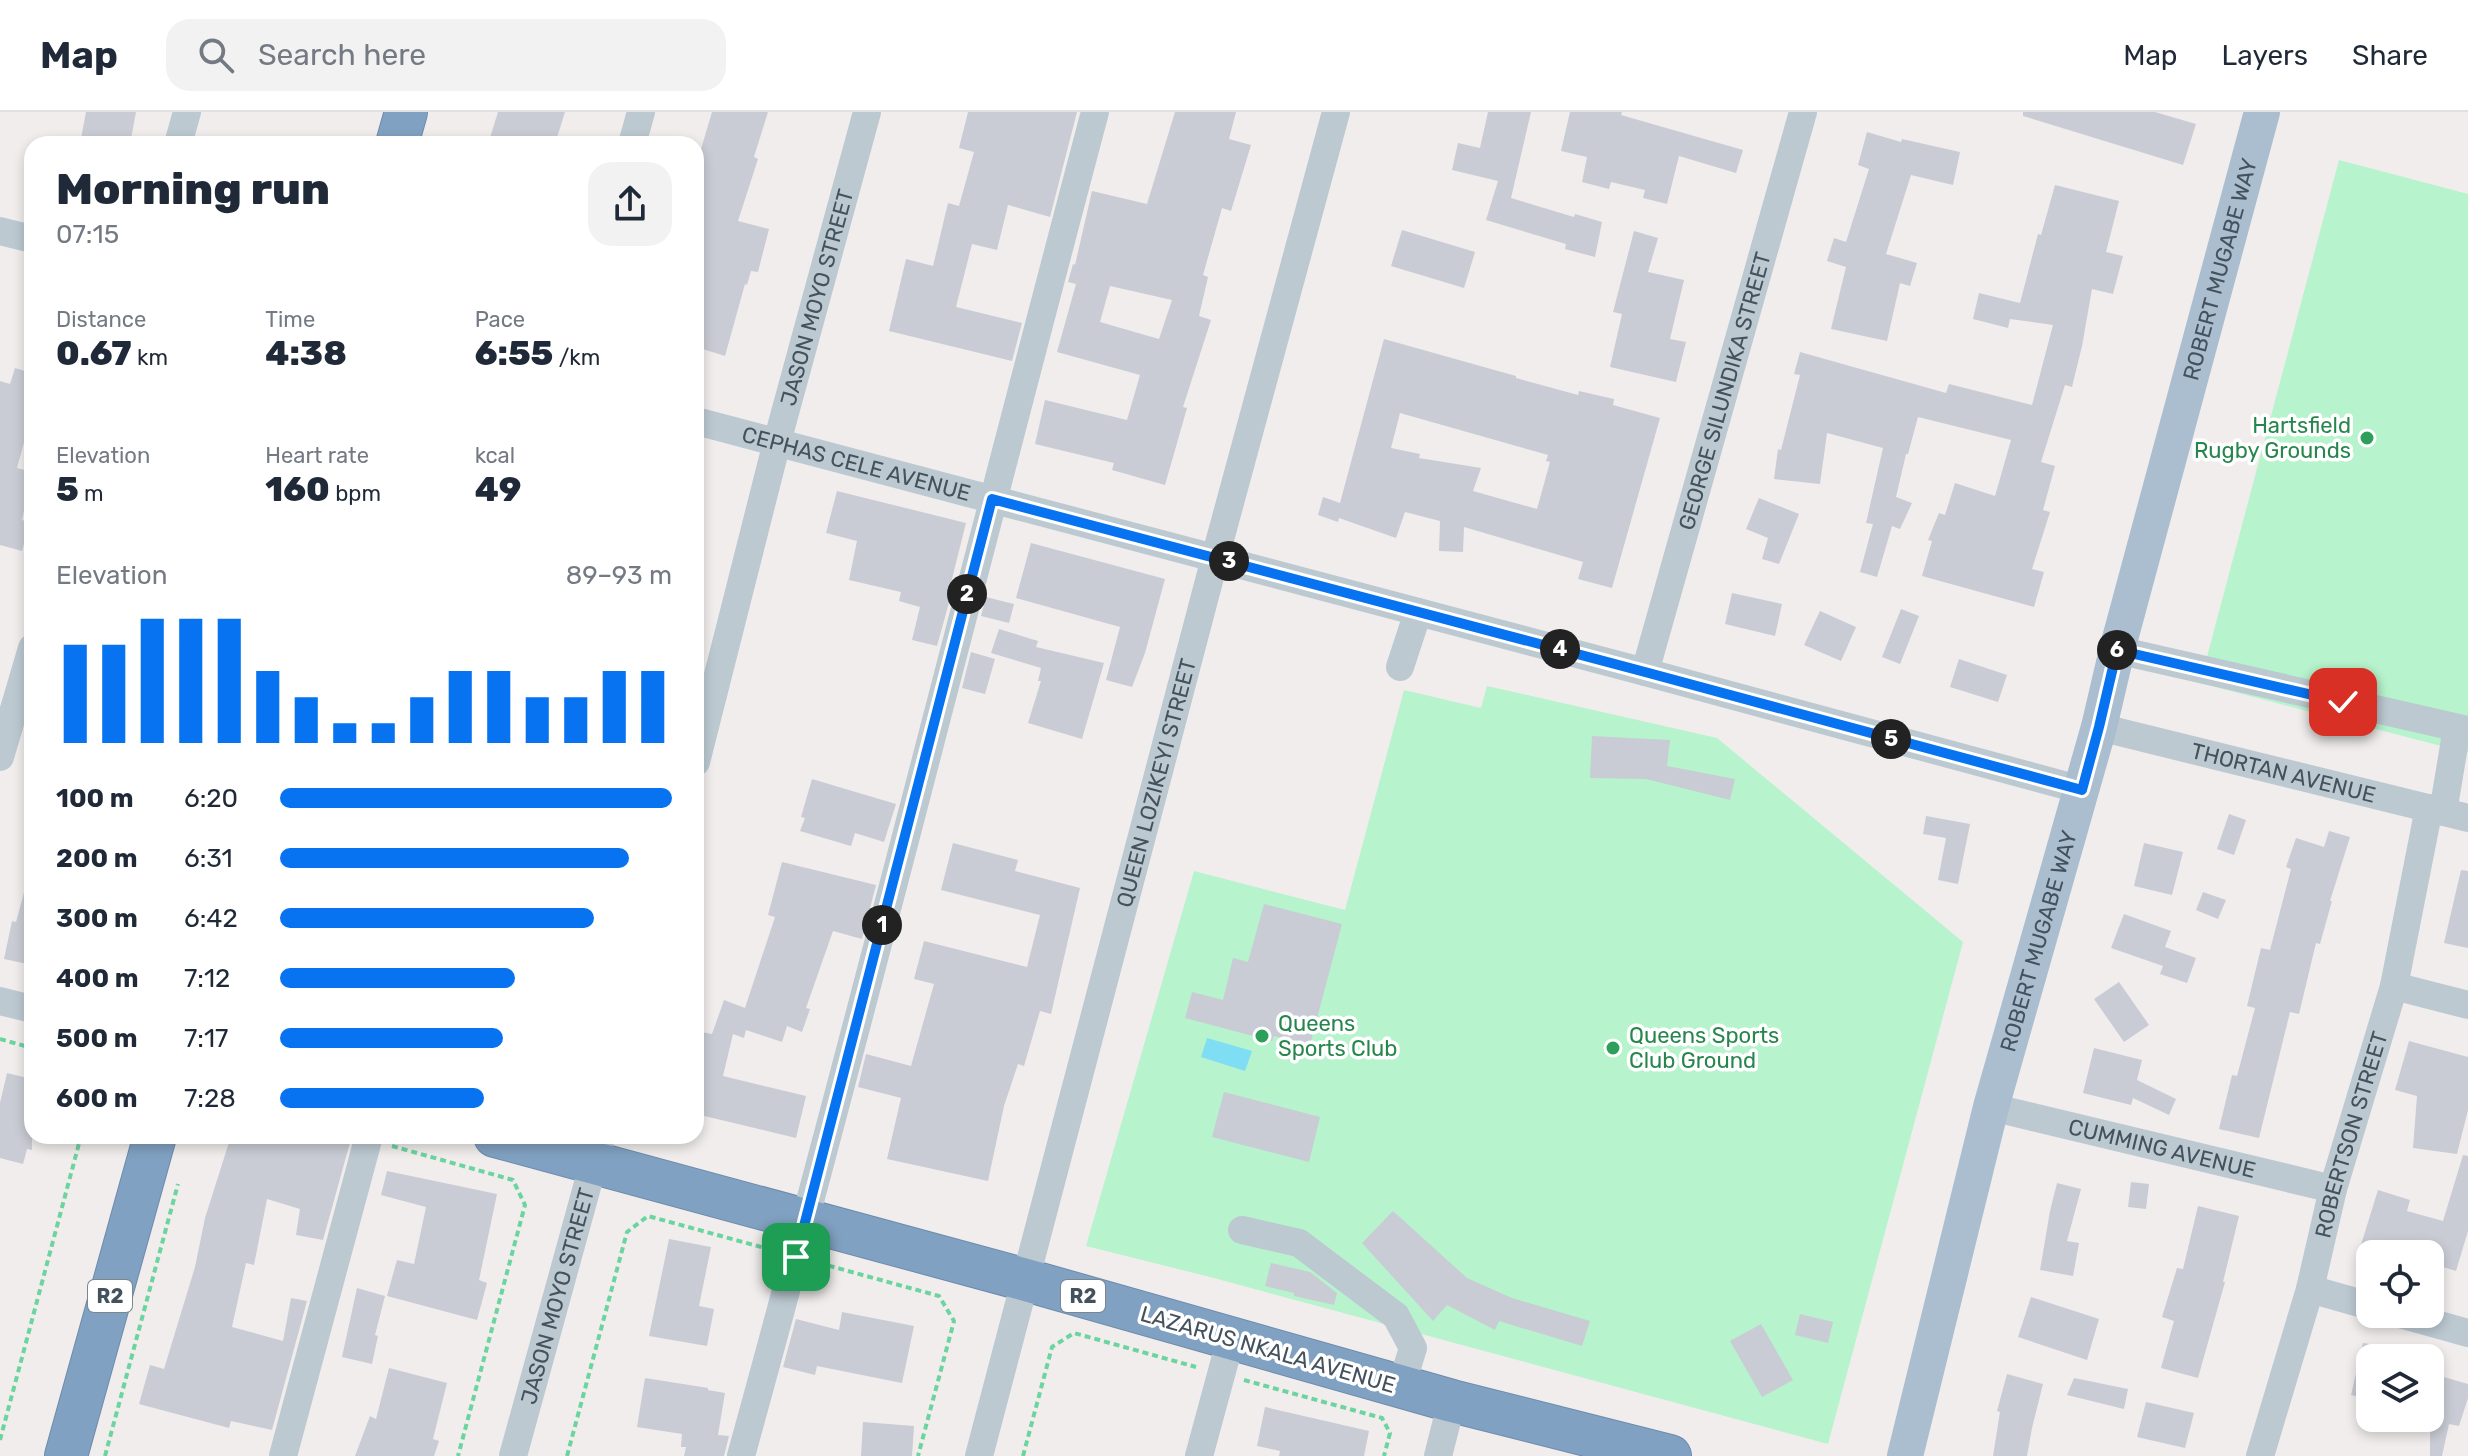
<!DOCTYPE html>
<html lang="en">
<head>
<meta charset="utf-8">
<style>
  :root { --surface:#fff; --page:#f2f2f3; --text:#1f2937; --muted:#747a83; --line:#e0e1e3; --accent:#0873f0 }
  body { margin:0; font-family:Rubik,sans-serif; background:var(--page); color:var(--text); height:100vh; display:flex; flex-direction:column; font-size:30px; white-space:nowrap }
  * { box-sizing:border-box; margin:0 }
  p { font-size:26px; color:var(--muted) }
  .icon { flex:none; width:44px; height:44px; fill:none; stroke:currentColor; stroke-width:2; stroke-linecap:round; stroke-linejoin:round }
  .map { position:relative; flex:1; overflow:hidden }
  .details { position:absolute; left:24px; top:24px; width:680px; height:1008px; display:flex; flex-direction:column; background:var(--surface); border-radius:24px; box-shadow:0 4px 12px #0003 }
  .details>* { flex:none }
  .fabs { position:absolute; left:2356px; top:1128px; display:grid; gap:16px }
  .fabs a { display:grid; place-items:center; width:88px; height:88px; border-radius:16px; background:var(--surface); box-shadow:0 4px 12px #0003; font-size:40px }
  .pin { position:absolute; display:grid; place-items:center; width:68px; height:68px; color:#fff; margin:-34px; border-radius:16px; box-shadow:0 4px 12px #0006 }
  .km { position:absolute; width:40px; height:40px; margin:-20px; border-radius:50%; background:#222; color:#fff; font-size:22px; line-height:40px; text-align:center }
  .round { display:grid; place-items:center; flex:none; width:84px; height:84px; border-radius:24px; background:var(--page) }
  .headline { display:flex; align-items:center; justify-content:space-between; height:136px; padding:0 32px }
  h1 { font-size:44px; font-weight:800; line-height:60px }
  .stats { display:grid; grid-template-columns:repeat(3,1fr); gap:12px; height:136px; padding:8px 32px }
  .stats div { display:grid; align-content:center }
  .stats b { font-size:34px; font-weight:800 }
  .stats small { font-size:22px; font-weight:400 }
  .stats p { font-size:22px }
  .chart { height:224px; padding:16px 32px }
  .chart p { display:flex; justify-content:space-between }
  .chart svg { width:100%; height:144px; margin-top:8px; stroke:var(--accent); stroke-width:6 }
  ul { padding:0 32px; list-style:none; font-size:26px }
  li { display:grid; grid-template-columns:128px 96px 1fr; align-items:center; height:60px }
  li i { height:20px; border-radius:10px; background:var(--accent) }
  header { display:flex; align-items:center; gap:48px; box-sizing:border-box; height:112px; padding:0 40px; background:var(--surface); border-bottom:2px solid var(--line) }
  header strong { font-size:38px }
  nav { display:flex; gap:44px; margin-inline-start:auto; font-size:28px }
  .search { width:560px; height:72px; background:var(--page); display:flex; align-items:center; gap:20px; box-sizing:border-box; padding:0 28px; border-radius:24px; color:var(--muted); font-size:30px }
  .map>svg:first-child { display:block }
  .green { fill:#b7f3cd }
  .water { fill:#80def4 }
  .building { fill:#c9ccd4; fill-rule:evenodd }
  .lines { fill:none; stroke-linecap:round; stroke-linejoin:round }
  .highway-casing { stroke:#6c8cad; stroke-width:44 }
  .path { stroke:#6cd49e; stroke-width:4; stroke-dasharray:6 4; stroke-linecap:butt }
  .minor { stroke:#bcc9d1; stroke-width:28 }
  .major { stroke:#aabecf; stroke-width:36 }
  .highway { stroke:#80a1c1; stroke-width:42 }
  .route-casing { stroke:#fff; stroke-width:16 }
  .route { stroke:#0873f0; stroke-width:10 }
  .leisure-dot { fill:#2e9e5b; stroke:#fff; stroke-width:3 }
  .labels { text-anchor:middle; stroke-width:7; stroke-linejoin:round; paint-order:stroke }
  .shield { fill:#fff; stroke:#7c868e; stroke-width:2 }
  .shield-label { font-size:20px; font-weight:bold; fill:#44525d }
  .street-label { font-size:22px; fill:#44525d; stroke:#fff }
  .leisure-label { font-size:22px; fill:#27864d; stroke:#fff; text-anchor:start }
</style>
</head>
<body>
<header>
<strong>Map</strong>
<div class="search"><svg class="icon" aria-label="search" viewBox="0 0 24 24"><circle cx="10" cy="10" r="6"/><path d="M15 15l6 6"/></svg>Search here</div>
<nav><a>Map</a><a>Layers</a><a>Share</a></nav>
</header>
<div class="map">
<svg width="2468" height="1344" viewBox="0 0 2468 1344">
  <rect width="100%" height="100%" fill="#f1eded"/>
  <g class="green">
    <polygon points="2339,48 2468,82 2468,641 2200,571"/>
    <polygon points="1487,574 1717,626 1963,830 1828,1332 1214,1166 1086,1134 1194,759 1345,798 1404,578 1481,596"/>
  </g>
  <polygon class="water" points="1207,926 1252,939 1245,959 1201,945"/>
  <g class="building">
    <polygon points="86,0 136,0 130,32 80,32"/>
    <polygon points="498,0 565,0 555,32 488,32"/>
    <polygon points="712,0 768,0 754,45 758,47 738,109 769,117 758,160 751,159 747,173 745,172 725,244 696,235 696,54"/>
    <polygon points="968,0 1077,0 1050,105 1008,93 997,138 972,132 956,195 1022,211 1012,249 889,219 906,147 933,154 948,91 959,94 974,40 959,36"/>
    <path d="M1175,0h61l-7,27 22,6 -20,66 -9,-3 -19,67 5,2 -9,39 12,4 -28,87 4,1 -22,77 -53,-15 2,-7 -79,-19 10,-44 82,20 13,-45 -83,-23 19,-68 -8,-2 5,-18 2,1 17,-74 55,13zM1110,174l62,14 -13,39 -59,-17z"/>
    <polygon points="1488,0 1531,0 1511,86 1574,105 1575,102 1602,110 1595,145 1565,137 1566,132 1486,108 1498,69 1452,58 1458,31 1480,36"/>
    <polygon points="1570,0 1622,0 1621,3 1743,38 1736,61 1679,44 1667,92 1643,86 1645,78 1611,70 1609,77 1582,70 1587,45 1561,39"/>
    <polygon points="2023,0 2155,0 2196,12 2183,53 2023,4"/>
    <polygon points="1867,20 1901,30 1902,27 1960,40 1953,73 1911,63 1886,142 1917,151 1910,174 1900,171 1887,229 1831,217 1846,155 1827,149 1834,126 1846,130 1869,57 1858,53"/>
    <polygon points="2055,73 2119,89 2106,140 2123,144 2113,182 2092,177 2082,234 2072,275 2065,273 2041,350 2055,354 2043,398 2050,400 2032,457 2044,460 2034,495 1922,464 1932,429 1928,428 1939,401 1945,403 1955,371 1995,384 2011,328 1918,305 1908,342 1906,342 1896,385 1912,391 1900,417 1892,414 1877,465 1860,460 1873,412 1866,411 1883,336 1827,321 1820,372 1774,367 1778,337 1781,338 1800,263 1794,262 1800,240 1946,281 1949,272 2032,293 2053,213 2010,207 2008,216 1973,207 1979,181 2020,191 2038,122 2041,123"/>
    <polygon points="1402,118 1475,140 1464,176 1391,154"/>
    <polygon points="1634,119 1658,126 1648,160 1684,168 1670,227 1686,230 1676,270 1610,255 1622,202 1613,200"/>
    <path d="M1384,227l132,37v2l62,17 1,-4 35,8 -1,6 47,13 -48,170 -34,-9 5,-17 -119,-35 -1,25 -24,-1 1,-30 -35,-9 -9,26 -57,-20 -1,4 -20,-7 5,-18 17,6zM1400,301l148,42 -2,6 4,1 -13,47 -64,-18 8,-23 -62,-10 1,-4 -29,-6z"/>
    <polygon points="15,256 32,261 32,301 17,356 32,360 22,408 30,410 22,439 0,433 0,269 10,272"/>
    <polygon points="837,379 966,411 950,475 953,476 937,534 912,528 920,495 899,489 901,480 849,468 857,429 826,421"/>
    <polygon points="1759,386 1799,402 1779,452 1762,447 1768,426 1746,417"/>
    <polygon points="1031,431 1165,467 1145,541 1132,575 1106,568 1120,515 1016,486"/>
    <polygon points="1732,481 1782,492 1775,524 1725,512"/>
    <polygon points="986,485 1014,492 1009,511 981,504"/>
    <polygon points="1901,497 1919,504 1900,552 1882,545"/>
    <polygon points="1820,499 1856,515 1841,549 1804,533"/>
    <polygon points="999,517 1038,529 1036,535 1104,551 1082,627 1028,611 1041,569 1038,569 1041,556 991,541"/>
    <polygon points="971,540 995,547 985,582 962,576"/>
    <polygon points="1959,547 2007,563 1998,590 1950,575"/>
    <polygon points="1592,624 1670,628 1667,654 1735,667 1730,688 1646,667 1590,666"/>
    <polygon points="812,667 896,692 884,730 855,721 851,734 800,719 805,706 801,705"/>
    <polygon points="2229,702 2246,708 2234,743 2217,737"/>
    <polygon points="1926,704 1970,712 1958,772 1938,768 1946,726 1923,722"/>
    <polygon points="2329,719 2350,725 2330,789 2332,789 2320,832 2316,831 2299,902 2290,900 2259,1026 2219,1017 2232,963 2237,964 2255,896 2247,894 2261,836 2270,838 2291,757 2286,755 2296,726 2324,735"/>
    <polygon points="953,731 1018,748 1015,759 1080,776 1051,902 1040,899 1024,954 1018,952 1004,994 988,1069 887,1047 901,986 858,975 866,942 911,954 934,872 914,867 924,829 1027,855 1040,803 941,778"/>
    <polygon points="2144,731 2183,740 2172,783 2134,774"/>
    <polygon points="782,750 876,773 862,827 833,819 806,896 810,897 802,920 787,914 782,930 746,918 744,926 733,922 723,964 806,984 796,1026 696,1002 696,919 712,922 724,888 745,896 775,805 768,803"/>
    <polygon points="2461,758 2468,759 2468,836 2444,831"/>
    <polygon points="26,773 32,774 32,853 4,847 12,809 16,810"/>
    <polygon points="2203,780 2226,788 2218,807 2196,798"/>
    <polygon points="1264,792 1342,812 1310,933 1274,924 1272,929 1185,906 1192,880 1223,888 1233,846 1248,850"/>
    <polygon points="2124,802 2171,819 2165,835 2196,846 2187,871 2160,862 2163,854 2111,836"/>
    <polygon points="2119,870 2149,913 2124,930 2094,887"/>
    <polygon points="2409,929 2468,945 2468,998 2457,1042 2413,1036 2417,984 2395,978"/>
    <polygon points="2094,936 2142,948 2137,968 2176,987 2169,1003 2133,986 2131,993 2083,981"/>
    <polygon points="7,961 32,967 32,1038 27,1037 23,1052 0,1046 0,991"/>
    <polygon points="1224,980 1320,1005 1309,1050 1212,1025"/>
    <polygon points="231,1024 336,1024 351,1027 323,1128 296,1123 300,1097 267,1087 254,1153 246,1151 232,1215 283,1229 291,1186 307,1189 272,1318 231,1309 229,1316 139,1292 150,1253 164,1257 195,1155 205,1106"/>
    <polygon points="2463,1043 2468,1044 2468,1119 2456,1159 2430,1151 2430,1142 2379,1142 2360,1136 2378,1078 2410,1088 2407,1099 2443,1109"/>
    <polygon points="387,1059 497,1082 479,1168 487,1171 477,1208 387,1184 397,1148 414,1152 426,1095 381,1083"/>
    <polygon points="2131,1070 2149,1072 2146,1097 2128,1095"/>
    <polygon points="2057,1071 2081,1077 2067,1129 2079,1131 2073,1164 2040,1158 2050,1099"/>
    <polygon points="2198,1094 2239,1104 2223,1170 2225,1170 2198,1266 2161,1256 2174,1209 2162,1205 2177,1156 2183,1157"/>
    <polygon points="1393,1099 1467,1166 1512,1186 1590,1209 1582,1234 1499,1209 1495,1218 1447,1193 1433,1209 1362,1131"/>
    <polygon points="669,1127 711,1135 699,1194 714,1197 707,1234 649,1224"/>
    <polygon points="1271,1151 1310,1160 1337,1181 1334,1193 1294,1184 1294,1181 1265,1174"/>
    <polygon points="357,1176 385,1184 375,1223 378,1224 372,1252 342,1245"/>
    <polygon points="2031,1185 2099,1207 2087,1248 2018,1225"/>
    <polygon points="842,1200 914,1214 902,1271 817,1254 815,1263 783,1255 796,1207 839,1218"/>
    <polygon points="1800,1202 1833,1210 1828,1231 1795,1223"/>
    <polygon points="1761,1212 1793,1268 1762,1285 1730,1229"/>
    <polygon points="2363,1231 2370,1232 2370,1288 2351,1283"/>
    <polygon points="389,1256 447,1271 433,1327 439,1329 434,1344 355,1344 370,1304 376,1307"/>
    <polygon points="2430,1261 2468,1272 2468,1286 2459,1314 2449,1312 2442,1344 2430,1344"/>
    <polygon points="2007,1262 2043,1272 2032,1316 2027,1344 1993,1344 2000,1300 1997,1299"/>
    <polygon points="645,1266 708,1276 708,1278 725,1281 718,1323 729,1324 724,1344 684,1344 686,1335 681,1335 682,1322 637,1315"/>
    <polygon points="2074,1266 2128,1277 2124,1297 2067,1283"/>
    <polygon points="2146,1290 2194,1301 2185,1336 2137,1325"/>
    <polygon points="1265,1295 1369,1319 1364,1344 1279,1344 1280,1339 1257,1334"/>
    <polygon points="863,1310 914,1314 912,1344 861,1344"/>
  </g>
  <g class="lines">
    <g class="highway-casing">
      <g id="highway">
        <polyline points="397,32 406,0"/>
        <polyline points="495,1024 1026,1168 1452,1289 1670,1344"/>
        <polyline points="66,1344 155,1024"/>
      </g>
    </g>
    <g class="path">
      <polyline points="0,927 32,936"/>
      <polyline points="392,1034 513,1068 525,1093 458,1344"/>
      <polyline points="819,1151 939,1184 954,1209 918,1344"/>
      <polyline points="1244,1268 1382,1306 1390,1321 1384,1344"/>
      <polyline points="0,1328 81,1024"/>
      <polyline points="105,1344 178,1072"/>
      <polyline points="567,1344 627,1120 648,1104 772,1138"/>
      <polyline points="1023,1344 1052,1235 1074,1221 1196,1255"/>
    </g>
    <g class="minor">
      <polyline points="178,32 187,0"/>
      <polyline points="632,32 641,0"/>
      <polyline points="0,119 32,127"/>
      <path id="s1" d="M696,309l949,251 437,118"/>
      <polyline points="2117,538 2468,618"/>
      <polyline points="1400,555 1418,500"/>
      <path id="s2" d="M1645,560l158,-560"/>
      <path id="s3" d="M2099,615l369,91"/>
      <polyline points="0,645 32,536"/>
      <path id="s4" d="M696,650l81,-320 90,-330"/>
      <polyline points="2443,700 2457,616"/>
      <polyline points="2394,874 2468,893"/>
      <polyline points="0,889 32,897"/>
      <path id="s5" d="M1991,995l342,82"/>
      <polyline points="1242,1118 1299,1131 1396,1204 1413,1236 1401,1275"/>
      <polyline points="2310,1177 2370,1194"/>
      <polyline points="2400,1202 2468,1221"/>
      <polyline points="283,1344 369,1024"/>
      <path id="s6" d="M513,1344l88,-320"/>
      <path d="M741,1344c123,-447 235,-896 354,-1344"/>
      <path id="s7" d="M979,1344l236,-898 121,-446"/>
      <polyline points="1199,1344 1231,1226"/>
      <polyline points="1438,1344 1452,1289"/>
      <path id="s8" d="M2260,1344l50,-167 23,-100 61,-203 35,-178"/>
    </g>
    <path class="major" id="s9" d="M1905,1344l86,-349 108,-380 18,-77 145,-538"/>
    <use href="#highway" class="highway"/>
  </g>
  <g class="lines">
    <g class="route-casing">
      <polyline id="route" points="796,1145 992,387 1645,560 2082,678 2099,615 2117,538 2343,590"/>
    </g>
    <use href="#route" class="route"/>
  </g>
  <g class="leisure-dot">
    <circle cx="2367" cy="326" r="8"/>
    <circle cx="1262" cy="924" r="8"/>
    <circle cx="1613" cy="936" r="8"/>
  </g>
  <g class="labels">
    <g class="shield">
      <rect x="88" y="1168" width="44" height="32" rx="6"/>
      <rect x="1061" y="1168" width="44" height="32" rx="6"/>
    </g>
    <g class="shield-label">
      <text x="110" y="1191">R2</text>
      <text x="1083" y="1191">R2</text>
    </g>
    <g class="street-label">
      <text dy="8" stroke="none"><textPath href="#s9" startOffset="1228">ROBERT MUGABE WAY</textPath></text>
      <text dy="8" stroke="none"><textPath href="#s4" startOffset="480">JASON MOYO STREET</textPath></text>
      <text dy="8" stroke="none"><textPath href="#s2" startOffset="292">GEORGE SILUNDIKA STREET</textPath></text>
      <text dy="8" stroke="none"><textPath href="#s1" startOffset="166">CEPHAS CELE AVENUE</textPath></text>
      <text dy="8" stroke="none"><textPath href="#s3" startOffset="190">THORTAN AVENUE</textPath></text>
      <text dy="8" stroke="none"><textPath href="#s7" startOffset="696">QUEEN LOZIKEYI STREET</textPath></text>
      <text dy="8" stroke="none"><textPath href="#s9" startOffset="532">ROBERT MUGABE WAY</textPath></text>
      <text dy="8" stroke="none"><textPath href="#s8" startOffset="334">ROBERTSON STREET</textPath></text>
      <text dy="8" stroke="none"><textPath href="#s5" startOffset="176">CUMMING AVENUE</textPath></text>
      <text dy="8" stroke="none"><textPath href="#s6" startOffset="166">JASON MOYO STREET</textPath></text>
      <text transform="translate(1268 1237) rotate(16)" y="8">LAZARUS NKALA AVENUE</text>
    </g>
    <g class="leisure-label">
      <text x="2351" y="321" text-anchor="end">Hartsfield<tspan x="2351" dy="25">Rugby Grounds</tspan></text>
      <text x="1278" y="919">Queens<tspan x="1278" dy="25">Sports Club</tspan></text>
      <text x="1629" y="931">Queens Sports<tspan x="1629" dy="25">Club Ground</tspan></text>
    </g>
  </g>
</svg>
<div class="fabs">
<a><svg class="icon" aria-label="locate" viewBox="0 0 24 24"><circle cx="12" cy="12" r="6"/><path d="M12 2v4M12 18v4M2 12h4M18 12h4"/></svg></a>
<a><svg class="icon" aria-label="layers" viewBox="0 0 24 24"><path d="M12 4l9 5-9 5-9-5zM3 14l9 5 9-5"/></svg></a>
</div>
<div class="pin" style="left:796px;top:1145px;background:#1e9e55"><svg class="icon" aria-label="arrive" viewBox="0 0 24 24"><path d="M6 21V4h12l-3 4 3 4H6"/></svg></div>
<div class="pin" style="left:2343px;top:590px;background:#d93025"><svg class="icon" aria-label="check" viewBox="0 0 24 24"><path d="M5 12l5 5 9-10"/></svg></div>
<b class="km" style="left:882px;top:813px">1</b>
<b class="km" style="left:967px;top:482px">2</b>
<b class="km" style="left:1229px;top:449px">3</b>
<b class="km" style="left:1560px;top:537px">4</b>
<b class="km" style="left:1891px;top:627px">5</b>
<b class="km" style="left:2117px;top:538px">6</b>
<section class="details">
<div class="headline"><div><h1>Morning run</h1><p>07:15</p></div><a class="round"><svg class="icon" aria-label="share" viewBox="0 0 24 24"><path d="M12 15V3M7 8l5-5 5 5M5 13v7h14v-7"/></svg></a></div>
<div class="stats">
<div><p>Distance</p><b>0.67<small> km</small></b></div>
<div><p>Time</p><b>4:38</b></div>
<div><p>Pace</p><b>6:55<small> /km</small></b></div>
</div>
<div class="stats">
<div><p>Elevation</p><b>5<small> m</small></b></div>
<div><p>Heart rate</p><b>160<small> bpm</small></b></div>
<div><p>kcal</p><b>49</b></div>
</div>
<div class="chart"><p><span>Elevation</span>89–93 m</p>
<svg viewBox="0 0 160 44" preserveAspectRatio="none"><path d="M5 44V14M15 44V14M25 44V6M35 44V6M45 44V6M55 44V22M65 44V30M75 44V38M85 44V38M95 44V30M105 44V22M115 44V22M125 44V30M135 44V30M145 44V22M155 44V22"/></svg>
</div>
<ul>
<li><b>100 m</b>6:20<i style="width:100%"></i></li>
<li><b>200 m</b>6:31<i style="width:89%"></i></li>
<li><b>300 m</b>6:42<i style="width:80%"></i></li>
<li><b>400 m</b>7:12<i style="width:60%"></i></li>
<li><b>500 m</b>7:17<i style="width:57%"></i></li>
<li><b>600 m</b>7:28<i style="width:52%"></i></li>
</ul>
</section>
</div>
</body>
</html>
